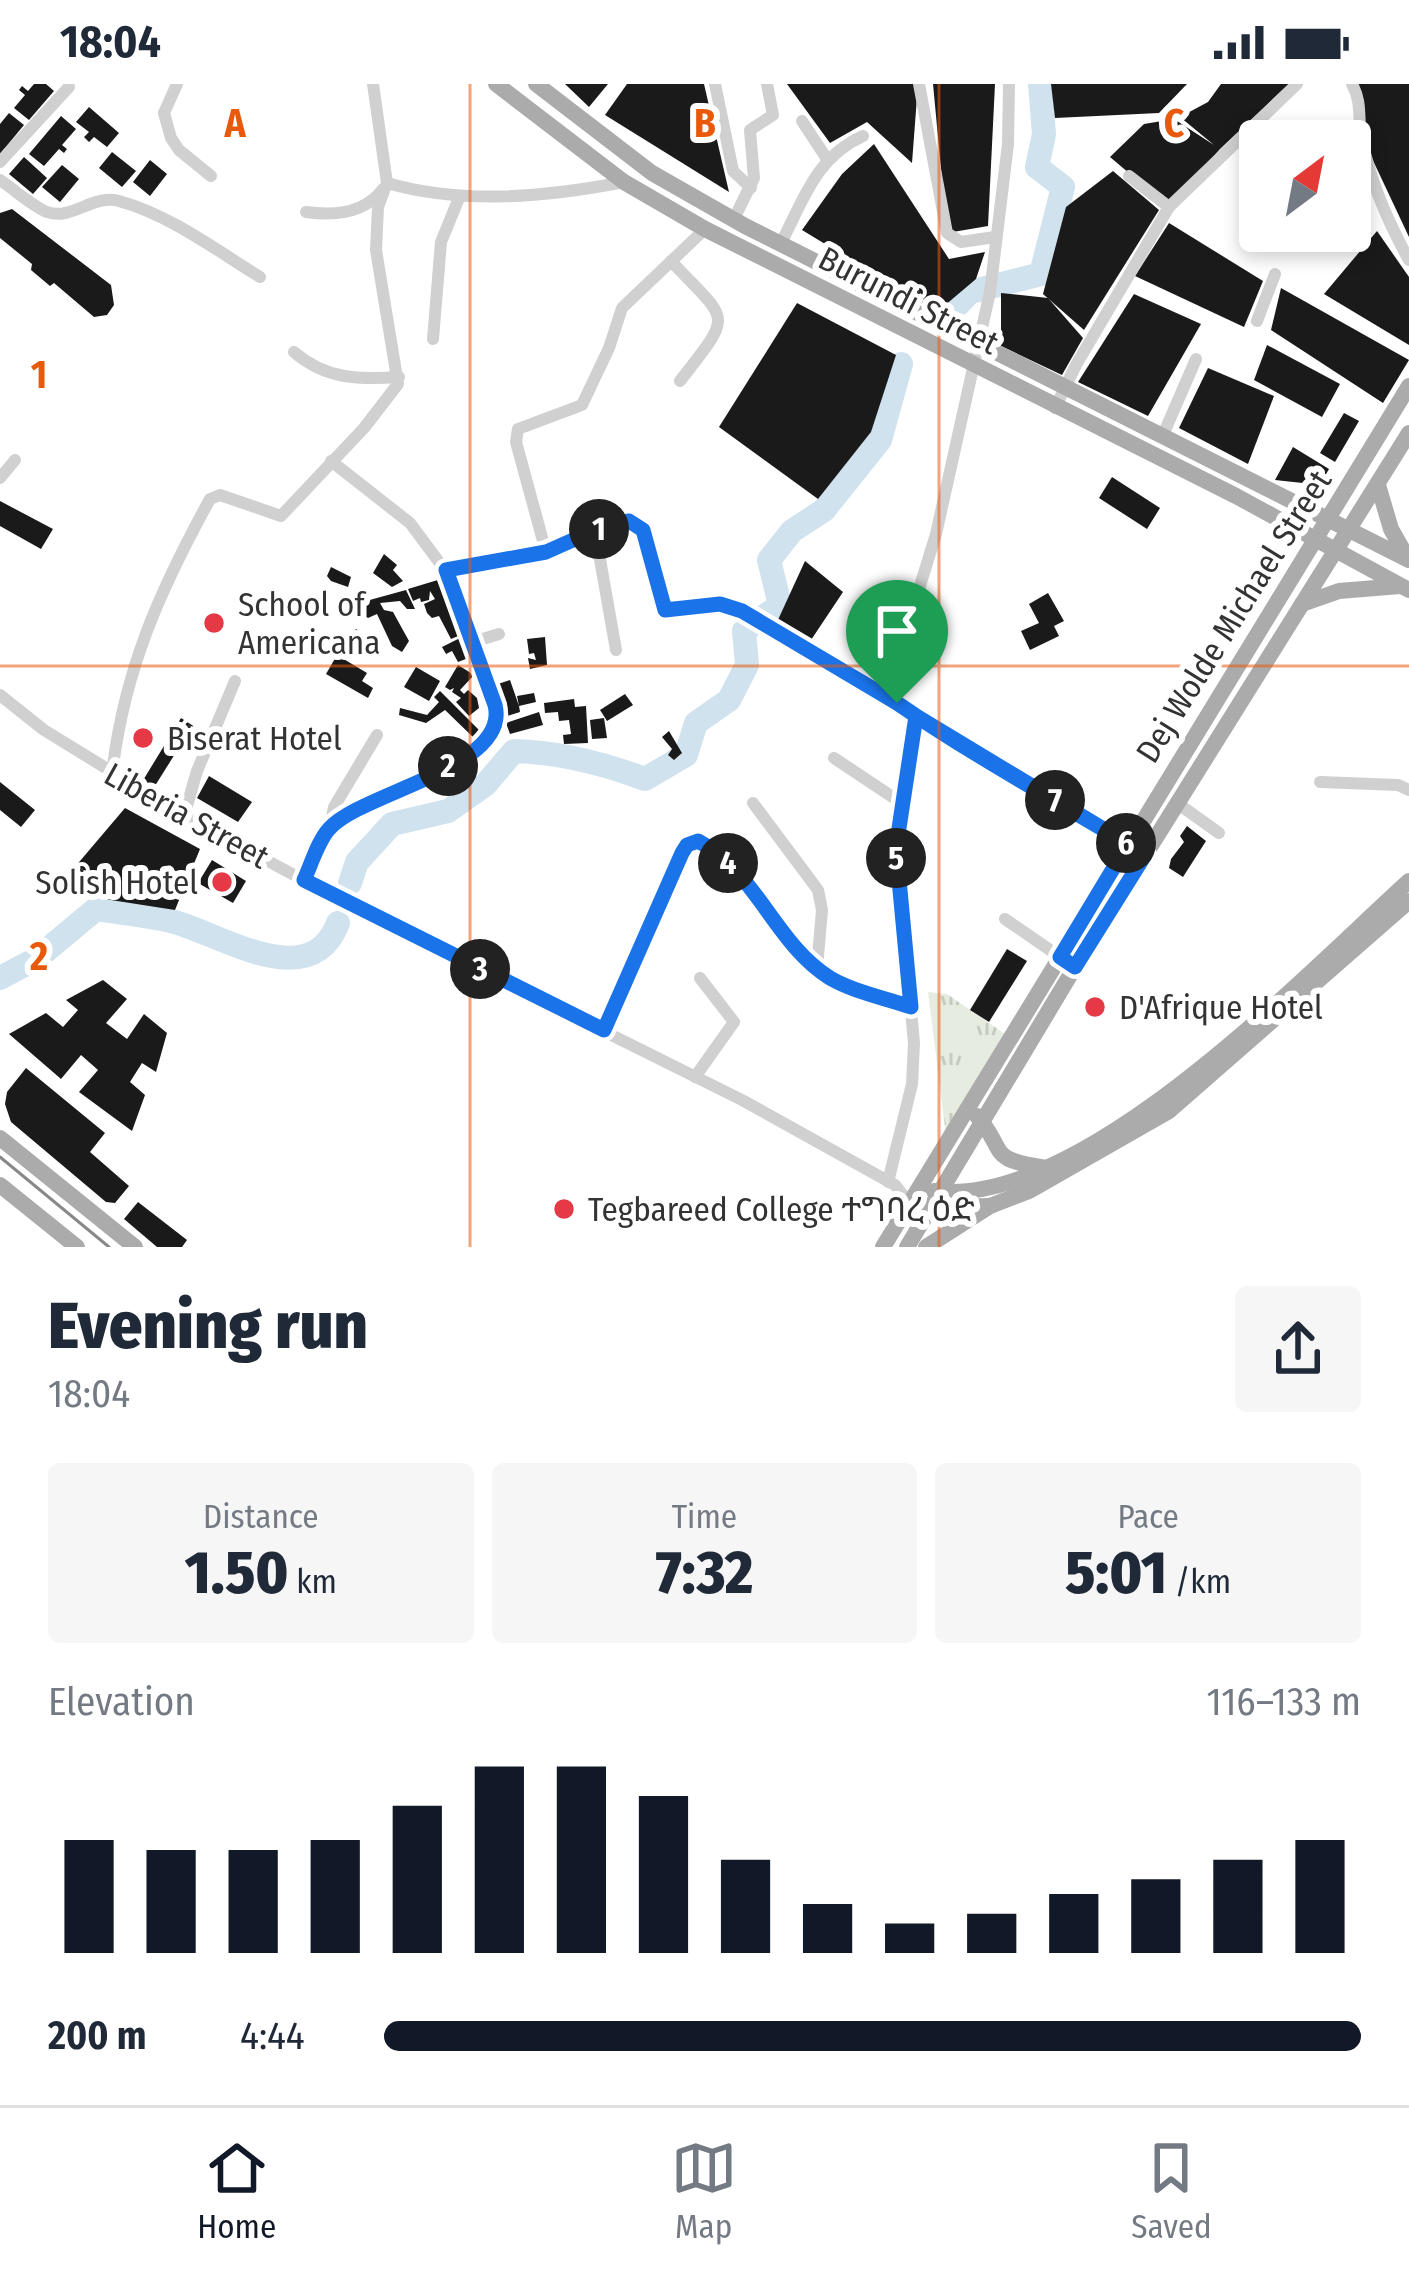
<!DOCTYPE html>
<html lang="en">
<head>
<meta charset="utf-8">
<style>
  :root { --surface:#fff; --page:#f6f6f7; --text:#1f2937; --muted:#747a83; --line:#e0e1e3; --accent:#111827 }
  body { margin:0; font-family:"Fira Sans Condensed","Noto Sans Ethiopic",sans-serif; background:var(--page); color:var(--text); height:100vh; display:flex; flex-direction:column; font-size:45px; white-space:nowrap }
  * { box-sizing:border-box; margin:0 }
  p { font-size:39px; color:var(--muted) }
  .icon { flex:none; width:66px; height:66px; fill:none; stroke:currentColor; stroke-width:2; stroke-linecap:round; stroke-linejoin:round }
  .map { position:relative; height:1163px; overflow:hidden }
  .side { display:flex; flex-direction:column; background:var(--surface); flex:1 }
  .side>* { flex:none }
  .needle { width:78px; rotate:32deg }
  .fabs { position:absolute; left:1239px; top:36px; display:grid; gap:24px }
  .fabs a { display:grid; place-items:center; width:132px; height:132px; border-radius:12px; background:var(--surface); box-shadow:0 6px 18px #0003; font-size:60px }
  .pin { position:absolute; display:grid; place-items:center; width:102px; height:102px; color:#fff; margin:-123px -51px; border-radius:50% 50% 50% 0; rotate:-45deg; box-shadow:0 0 12px #0007 }
  .pin .icon { rotate:45deg }
  .km { position:absolute; width:60px; height:60px; margin:-30px; border-radius:50%; background:#222; color:#fff; font-size:33px; line-height:60px; text-align:center }
  .round { display:grid; place-items:center; flex:none; width:126px; height:126px; border-radius:12px; background:var(--page) }
  .headline { display:flex; align-items:center; justify-content:space-between; height:204px; padding:0 48px }
  h1 { font-size:66px; font-weight:800; line-height:90px }
  .stats { display:grid; grid-template-columns:repeat(3,1fr); gap:18px; height:204px; padding:12px 48px }
  .stats div { display:grid; align-content:center; border-radius:12px; background:var(--page); text-align:center }
  .stats b { font-size:60px; font-weight:800 }
  .stats small { font-size:33px; font-weight:400 }
  .stats p { font-size:33px }
  .chart { height:336px; padding:24px 48px }
  .chart p { display:flex; justify-content:space-between }
  .chart svg { width:100%; height:216px; margin-top:12px; stroke:var(--accent); stroke-width:6 }
  ul { padding:0 48px; list-style:none; font-size:39px }
  li { display:grid; grid-template-columns:192px 144px 1fr; align-items:center; height:90px }
  li i { height:30px; border-radius:15px; background:var(--accent) }
  .status { display:flex; justify-content:space-between; align-items:center; height:84px; padding:0 60px; background:var(--surface); direction:ltr }
  .status svg { height:33px; fill:currentColor }
  .tabs { display:flex; justify-content:space-around; align-items:center; height:168px; border-top:3px solid var(--line); background:var(--surface); font-size:33px; color:var(--muted) }
  .tabs a { display:grid; justify-items:center; gap:6px }
  .tabs .selected { color:var(--accent) }
  .map>svg:first-child { display:block }
  .park { fill:url(#park-tufts) }
  .lines { fill:none; stroke-linecap:round; stroke-linejoin:round }
  .river { stroke:#cfe2ee; stroke-width:24 }
  .building { fill:#1a1a1a }
  .minor { stroke:#d0d0d0; stroke-width:12 }
  .major { stroke:#ababab; stroke-width:16 }
  .tram { stroke:#888; stroke-width:3 }
  .route-casing { stroke:#fff; stroke-width:24 }
  .route { stroke:#1a73e8; stroke-width:15 }
  .grid { fill:none; stroke:#e8590c; stroke-width:3; stroke-opacity:0.55 }
  .poi-dot { fill:#e63946; stroke:#fff; stroke-width:4.5 }
  .labels { text-anchor:middle; stroke-width:12; stroke-linejoin:round; paint-order:stroke }
  .street-label { font-size:33px; fill:#333; stroke:#fff }
  .poi-label { font-size:33px; fill:#333; stroke:#fff; text-anchor:start }
  .grid-label { font-size:39px; text-anchor:middle; font-weight:bold; fill:#e8590c; stroke:#fff; stroke-width:12; stroke-linejoin:round; paint-order:stroke }
</style>
</head>
<body>
<div class="status"><b>18:04</b><svg viewBox="0 0 49 12"><path d="M0 12V9h3v3zM5 12V6h3v6zM10 12V3h3v9zM15 12V0h3v12zM26 1h20v11H26zM47 4h2v5h-2z"/></svg></div>
<div class="map">
<svg width="1409" height="1163" viewBox="0 0 1409 1163">
  <defs>
    <pattern id="park-tufts" width="24" height="20" patternUnits="userSpaceOnUse" patternTransform="scale(3)"><rect width="24" height="20" fill="#e6ecdf"/><path d="M3 7l-1-3M5 7V3M7 7l1-3M15 17l-1-3M17 17v-4M19 17l1-3" fill="none" stroke="#c6cbc0"/></pattern>
  </defs>
  <rect width="100%" height="100%" fill="#fff"/>
  <polygon class="park" points="928,908 947,910 1005,950 946,1051"/>
  <g class="lines">
    <g class="river">
      <polyline points="959,220 970,208 1041,190 1063,103 1037,83 1044,50 1040,0"/>
      <path d="M350,799l7,-21 35,-38 56,-13 37,-26 29,-34c46,1 88,12 131,28l41,-24 10,-32 33,-23 18,-35 -3,-34 36,-26 -11,-45 23,-29 32,-21 56,-70 21,-76"/>
      <path d="M0,894l36,-19 60,-50c24,4 50,6 75,12 48,12 139,75 167,2"/>
    </g>
  </g>
  <g class="building">
    <polygon points="34,0 46,0 54,7 29,36 14,24 25,11 19,6 22,2 28,7"/>
    <polygon points="565,0 608,0 589,23"/>
    <polygon points="627,0 704,0 729,108 605,31"/>
    <polygon points="787,0 918,0 912,79 867,38 830,59"/>
    <polygon points="933,0 995,0 988,142 947,149"/>
    <polygon points="1051,0 1187,0 1159,29 1055,34"/>
    <polygon points="1221,0 1289,0 1220,65 1169,123 1110,73 1144,40 1174,35 1214,61 1180,33 1208,18"/>
    <polygon points="1349,0 1409,0 1409,153 1361,51"/>
    <polygon points="89,23 119,49 107,63 94,53 89,58 84,53 89,48 76,38"/>
    <polygon points="9,29 24,41 0,70 0,40"/>
    <polygon points="61,32 76,45 62,61 67,65 64,69 59,65 44,82 29,70"/>
    <polygon points="874,60 949,175 985,168 976,195 937,228 802,146 842,90"/>
    <polygon points="112,68 136,87 122,103 99,84"/>
    <polygon points="24,73 47,94 33,110 9,90"/>
    <polygon points="150,76 167,90 150,112 133,98"/>
    <polygon points="62,81 79,95 60,118 42,103"/>
    <polygon points="1113,87 1159,126 1084,246 1043,210 1066,123"/>
    <polygon points="12,125 111,201 114,221 107,231 94,233 54,199 50,202 31,186 32,180 0,154 0,129"/>
    <polygon points="1169,139 1263,197 1244,243 1135,192"/>
    <polygon points="1377,147 1409,193 1409,261 1324,210"/>
    <polygon points="1281,204 1409,276 1383,319 1271,246"/>
    <polygon points="1001,209 1048,214 1083,254 1062,291 1001,262"/>
    <polygon points="1134,210 1201,240 1148,332 1078,298"/>
    <polygon points="797,219 896,271 871,348 818,415 719,343"/>
    <polygon points="1267,261 1340,300 1322,333 1254,296"/>
    <polygon points="1208,284 1274,312 1248,380 1179,344"/>
    <polygon points="1344,329 1359,337 1335,378 1320,369"/>
    <polygon points="1293,363 1329,385 1322,397 1312,400 1275,396"/>
    <polygon points="1112,393 1160,424 1147,445 1099,414"/>
    <polygon points="0,417 53,445 41,465 0,442"/>
    <polygon points="384,470 397,481 393,486 403,497 392,503 373,489"/>
    <polygon points="805,477 843,508 809,559 777,538"/>
    <polygon points="331,483 351,493 348,503 331,497 327,492"/>
    <polygon points="441,495 463,550 451,555 439,532 432,534 427,529 424,520 435,515 430,507 429,516 421,518 420,514 413,517 408,505"/>
    <polygon points="406,506 415,525 407,525 400,517 380,519 384,526 393,528 409,557 402,568 392,562 377,530 368,534 358,527 366,517"/>
    <polygon points="1048,509 1064,537 1054,542 1059,552 1030,566 1021,547 1039,539 1029,520"/>
    <polygon points="356,545 373,555 361,575 343,565"/>
    <polygon points="462,553 471,573 458,578 452,567 446,570 442,563"/>
    <polygon points="545,553 547,581 530,585 528,574 536,576 534,569 529,570 527,555"/>
    <polygon points="337,571 367,589 362,597 373,604 368,614 326,590"/>
    <polygon points="458,581 474,591 460,606 464,610 468,606 477,614 479,624 469,632 456,618 461,614 452,608 454,604 450,606 445,603"/>
    <polygon points="416,583 440,597 429,617 404,603"/>
    <polygon points="510,596 519,622 517,612 534,609 536,618 519,622 520,628 507,632 495,601"/>
    <polygon points="440,607 482,649 476,656 445,626 426,639 399,631 400,624 427,631 439,618 434,613"/>
    <polygon points="625,610 633,621 607,637 600,626"/>
    <polygon points="574,615 575,623 586,622 588,659 564,660 563,651 571,650 569,636 559,637 558,628 545,629 544,619"/>
    <polygon points="539,628 543,641 510,650 506,639"/>
    <polygon points="181,634 209,652 201,664 185,654 153,705 142,698"/>
    <polygon points="604,634 607,654 592,655 590,636"/>
    <polygon points="669,647 682,669 674,676 668,671 672,665 662,653"/>
    <polygon points="209,692 252,718 238,738 197,714"/>
    <polygon points="0,698 35,726 21,743 0,726"/>
    <polygon points="125,724 200,765 175,826 85,812 63,797"/>
    <polygon points="1187,742 1206,757 1183,793 1169,784 1171,775 1184,758 1180,752"/>
    <polygon points="212,776 246,797 233,819 198,799"/>
    <polygon points="1007,865 1027,877 989,938 970,926"/>
    <polygon points="103,896 127,915 106,939 127,955 144,930 167,949 156,988 142,979 130,998 145,1011 132,1047 79,1008 98,986 81,971 61,995 9,950 46,929 63,943 78,926 66,916"/>
    <polygon points="26,984 105,1049 90,1068 129,1102 115,1119 106,1118 11,1038 5,1020 7,1008"/>
    <polygon points="138,1118 187,1156 182,1163 157,1163 124,1135"/>
  </g>
  <g class="lines">
    <g class="minor">
      <polyline points="177,0 164,29 171,54 179,66 211,92"/>
      <polyline points="715,0 733,87 751,104"/>
      <polyline points="919,0 947,149 961,158 995,153"/>
      <path d="M1352,0c11,20 5,36 10,57 9,41 27,83 47,119"/>
      <polyline points="802,37 827,75"/>
      <polyline points="0,78 69,3"/>
      <polyline points="1129,92 1169,123"/>
      <path d="M0,96c15,10 31,25 47,32 24,9 46,-18 72,-11 51,14 97,49 141,76"/>
      <path d="M387,99c77,22 159,14 237,-1"/>
      <path d="M306,128c28,4 59,1 77,-23"/>
      <polyline points="734,135 754,94 750,46 773,31 767,0"/>
      <path d="M781,159c23,-44 35,-86 82,-107"/>
      <path d="M671,177c59,63 63,50 9,120"/>
      <polyline points="1257,237 1275,190"/>
      <polyline points="433,255 441,158 459,114"/>
      <path d="M294,268c31,27 65,28 105,25"/>
      <polyline points="1055,324 1076,281 1169,123 1297,0"/>
      <polyline points="1163,351 1196,275"/>
      <polyline points="0,394 15,376"/>
      <polyline points="595,447 616,566"/>
      <polyline points="546,468 516,358 518,345 582,321 609,264 622,224 705,145"/>
      <path d="M445,486c49,-8 94,-15 139,-34 18,-8 35,-18 54,-11l27,85 55,-6 22,7 392,237"/>
      <polyline points="473,558 499,550"/>
      <polyline points="0,611 44,646 184,732 348,820 742,1016 895,1101 909,1119"/>
      <polyline points="897,619 916,515 936,450 990,208 1008,60 1009,0"/>
      <polyline points="834,674 900,718"/>
      <path d="M112,690c12,-104 48,-184 98,-275l10,-4 61,21 83,-88 34,-44 -22,-134 2,-43 9,-24 -14,-99"/>
      <polyline points="1320,698 1398,701 1409,706"/>
      <polyline points="753,719 818,806 822,826 817,884"/>
      <polyline points="1177,719 1219,749"/>
      <polyline points="184,732 197,687 235,597"/>
      <path d="M330,743c40,-22 158,-65 168,-110l-53,-147 -35,-47 -79,-62"/>
      <polyline points="304,796 330,743 334,723 377,651"/>
      <polyline points="1005,835 1063,875"/>
      <path d="M604,946l78,-177 5,-8 11,-4c58,29 77,103 132,137 24,14 55,20 81,29"/>
      <polyline points="695,993 734,938 700,894"/>
      <polyline points="888,1098 912,1000 914,959 896,764 916,632"/>
    </g>
    <g class="major">
      <polyline points="496,0 624,98 705,145 1236,412 1409,506"/>
      <polyline points="536,0 652,89 745,142 1409,476"/>
      <polyline points="1378,401 1391,445 1408,475"/>
      <polyline points="1302,520 1339,507 1400,502"/>
      <path d="M977,1032c31,36 8,43 69,52"/>
      <polyline points="0,1054 135,1163"/>
      <polyline points="0,1101 77,1163"/>
      <path d="M934,1107c149,18 370,-215 475,-310"/>
      <polyline points="925,1124 989,1122"/>
      <polyline points="883,1163 1409,302"/>
      <polyline points="907,1163 1075,883 1409,349"/>
      <polyline points="926,1163 990,1122 1029,1107 1169,1027 1409,817"/>
    </g>
    <polyline class="tram" points="0,1073 109,1163"/>
  </g>
  <g class="lines">
    <g class="route-casing">
      <path id="route" d="M897,619l-155,-92 -22,-7 -55,6 -22,-80 -14,-9 -20,3 -63,28 -100,18 49,135c16,63 -134,87 -166,124 -11,12 -18,36 -25,51l300,150 78,-177 5,-8 11,-4c58,30 77,103 132,137 24,14 55,20 81,29l-15,-159 20,-132 212,128 -68,113 15,10 70,-112 -17,-11c-77,-46 -157,-90 -231,-141"/>
    </g>
    <use href="#route" class="route"/>
  </g>
  <path class="grid" d="M470,0v1163M939,0v1163M0,582h1409"/>
  <g class="poi-dot">
    <circle cx="214" cy="539" r="12"/>
    <circle cx="143" cy="654" r="12"/>
    <circle cx="222" cy="798" r="12"/>
    <circle cx="1095" cy="923" r="12"/>
    <circle cx="564" cy="1125" r="12"/>
  </g>
  <g class="labels">
    <g class="street-label">
      <text transform="translate(909 216) rotate(27)" y="12">Burundi Street</text>
      <text transform="translate(1233 532) rotate(-58)" y="12">Dej Wolde Michael Street</text>
      <text transform="translate(187 731) rotate(29)" y="12">Liberia Street</text>
    </g>
    <g class="poi-label">
      <text x="238" y="532">School of<tspan x="238" dy="38">Americana</tspan></text>
      <text x="167" y="666">Biserat Hotel</text>
      <text x="198" y="810" text-anchor="end">Solish Hotel</text>
      <text x="1119" y="935">D'Afrique Hotel</text>
      <text x="588" y="1137">Tegbareed College ተግባረ ዕድ</text>
    </g>
  </g>
  <g class="grid-label">
    <text x="235" y="53">A</text>
    <text x="705" y="53">B</text>
    <text x="1174" y="53">C</text>
    <text x="39" y="304">1</text>
    <text x="39" y="886">2</text>
  </g>
</svg>
<div class="fabs">
<a><svg class="needle" viewBox="-14 -14 28 28"><path d="M0-13l5 13h-10z" fill="#e53935"/><path d="M0 13l5-13h-10z" fill="#747a83"/></svg></a>
</div>
<div class="pin" style="left:897px;top:619px;background:#1e9e55"><svg class="icon" aria-label="arrive" viewBox="0 0 24 24"><path d="M6 21V4h12l-3 4 3 4H6"/></svg></div>
<b class="km" style="left:599px;top:445px">1</b>
<b class="km" style="left:448px;top:682px">2</b>
<b class="km" style="left:480px;top:885px">3</b>
<b class="km" style="left:728px;top:779px">4</b>
<b class="km" style="left:896px;top:774px">5</b>
<b class="km" style="left:1126px;top:759px">6</b>
<b class="km" style="left:1055px;top:716px">7</b>
</div>
<section class="side">
<div class="headline"><div><h1>Evening run</h1><p>18:04</p></div><a class="round"><svg class="icon" aria-label="share" viewBox="0 0 24 24"><path d="M12 15V3M7 8l5-5 5 5M5 13v7h14v-7"/></svg></a></div>
<div class="stats">
<div><p>Distance</p><b>1.50<small> km</small></b></div>
<div><p>Time</p><b>7:32</b></div>
<div><p>Pace</p><b>5:01<small> /km</small></b></div>
</div>
<div class="chart"><p><span>Elevation</span>116–133 m</p>
<svg viewBox="0 0 160 44" preserveAspectRatio="none"><path d="M5 44V21M15 44V23M25 44V23M35 44V21M45 44V14M55 44V6M65 44V6M75 44V12M85 44V25M95 44V34M105 44V38M115 44V36M125 44V32M135 44V29M145 44V25M155 44V21"/></svg>
</div>
<ul>
<li><b>200 m</b>4:44<i style="width:100%"></i></li>
</ul>
</section>
<nav class="tabs">
<a class="selected"><svg class="icon" aria-label="home" viewBox="0 0 24 24"><path d="M3 11l9-7 9 7M6 9v11h12V9"/></svg>Home</a>
<a><svg class="icon" aria-label="map" viewBox="0 0 24 24"><path d="M3 6l6-2 6 2 6-2v14l-6 2-6-2-6 2zM9 4v14M15 6v14"/></svg>Map</a>
<a><svg class="icon" aria-label="saved" viewBox="0 0 24 24"><path d="M7 4h10v16l-5-4-5 4z"/></svg>Saved</a>
</nav>
</body>
</html>
